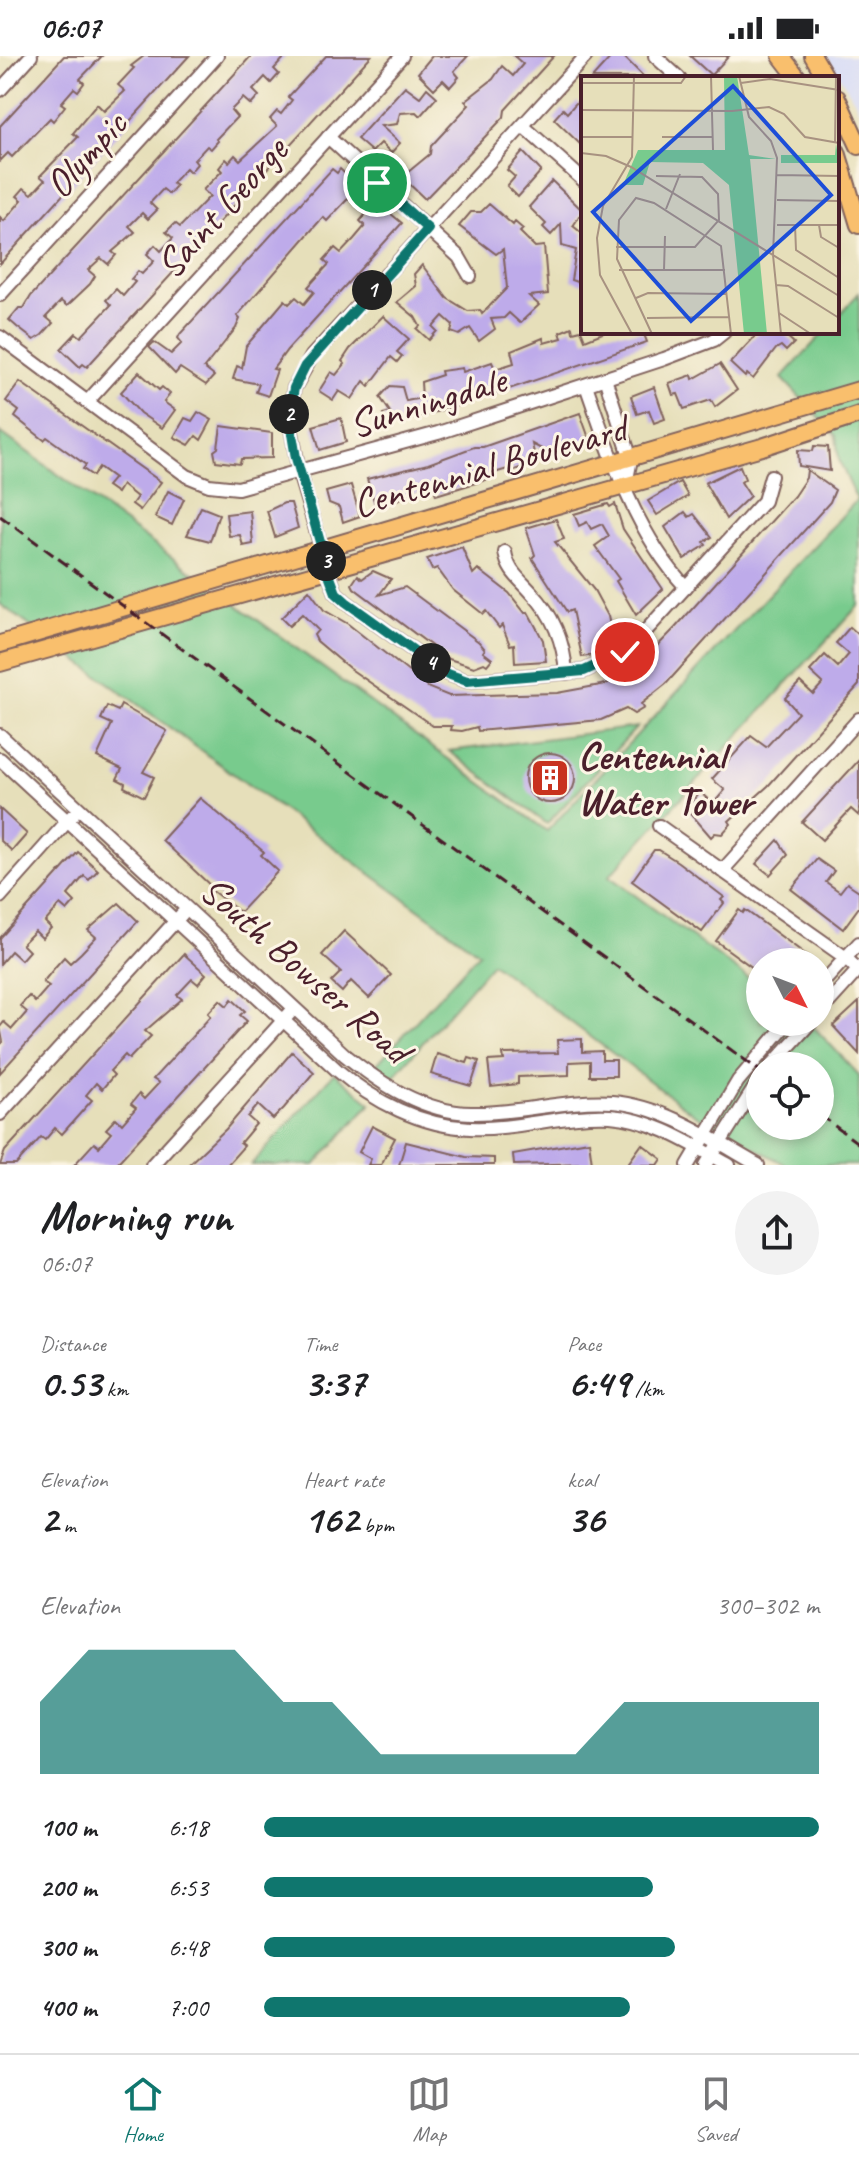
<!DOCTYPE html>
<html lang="en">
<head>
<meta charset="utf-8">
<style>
  :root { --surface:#fff; --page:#f2f2f2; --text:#202124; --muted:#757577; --line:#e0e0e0; --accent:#0f766e }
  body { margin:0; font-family:Caveat,sans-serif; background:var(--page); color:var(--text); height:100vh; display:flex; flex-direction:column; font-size:30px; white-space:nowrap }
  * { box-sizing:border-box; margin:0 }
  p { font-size:26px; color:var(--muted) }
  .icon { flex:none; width:44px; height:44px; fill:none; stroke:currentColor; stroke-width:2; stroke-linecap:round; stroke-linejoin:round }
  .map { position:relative; height:1109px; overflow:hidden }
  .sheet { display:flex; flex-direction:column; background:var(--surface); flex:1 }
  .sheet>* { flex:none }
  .needle { width:52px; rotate:132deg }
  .fabs { position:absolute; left:746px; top:892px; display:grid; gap:16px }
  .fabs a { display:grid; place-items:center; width:88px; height:88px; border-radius:50%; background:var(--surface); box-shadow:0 4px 12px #0003; font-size:40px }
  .pin { position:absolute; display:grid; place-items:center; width:68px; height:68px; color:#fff; margin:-34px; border:4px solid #fff; border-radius:50%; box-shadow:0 2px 8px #0007 }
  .km { position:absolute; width:40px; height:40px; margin:-20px; border-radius:50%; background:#222; color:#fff; font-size:22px; line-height:40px; text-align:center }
  .round { display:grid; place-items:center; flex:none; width:84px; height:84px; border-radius:42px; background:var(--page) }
  .headline { display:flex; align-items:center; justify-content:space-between; height:136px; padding:0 40px }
  h1 { font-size:44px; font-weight:600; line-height:60px }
  .metrics { display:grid; grid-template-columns:repeat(3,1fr); gap:12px; height:136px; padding:8px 40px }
  .metrics div { display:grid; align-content:center }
  .metrics b { font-size:40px; font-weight:600 }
  .metrics small { font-size:22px; font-weight:400 }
  .metrics p { font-size:22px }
  .chart { height:224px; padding:16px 40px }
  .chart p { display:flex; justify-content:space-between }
  .chart svg { width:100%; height:144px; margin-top:8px; fill:var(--accent); opacity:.7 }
  ul { padding:0 40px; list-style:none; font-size:26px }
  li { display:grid; grid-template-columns:128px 96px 1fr; align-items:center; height:60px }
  li i { height:20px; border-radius:10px; background:var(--accent) }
  .status { display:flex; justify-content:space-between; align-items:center; height:56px; padding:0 40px; background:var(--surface); direction:ltr }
  .status svg { height:22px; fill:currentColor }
  .dock { display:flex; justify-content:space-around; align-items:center; height:112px; border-top:2px solid var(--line); background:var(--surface); font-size:22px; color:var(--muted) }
  .dock a { display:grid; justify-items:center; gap:4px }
  .dock .active { color:var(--accent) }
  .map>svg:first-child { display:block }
  .built { fill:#d3d9f9 }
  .green { fill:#78cb8d; stroke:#61755c; stroke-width:2; fill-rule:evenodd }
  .building { fill:#beabea }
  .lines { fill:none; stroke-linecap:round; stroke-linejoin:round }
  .minor-casing { stroke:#81625d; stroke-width:16 }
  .major-casing { stroke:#81625d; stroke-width:20 }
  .minor { stroke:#fff; stroke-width:12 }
  .major { stroke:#f9bf6d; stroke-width:16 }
  .rail { stroke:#4a1f2b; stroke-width:3; stroke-dasharray:12 6; stroke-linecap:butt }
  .route-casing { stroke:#fff; stroke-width:16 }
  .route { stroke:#0f766e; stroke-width:10 }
  .labels { text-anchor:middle; stroke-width:6; stroke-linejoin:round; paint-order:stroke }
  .street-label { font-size:40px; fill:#4a1f2b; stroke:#fcf5e5 }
  .poi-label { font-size:40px; font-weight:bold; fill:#4a1f2b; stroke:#fcf5e5; text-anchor:start }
  .inset-road { fill:none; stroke:#a89281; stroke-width:2 }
  .view { fill:#1d4ed8; fill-opacity:0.15; stroke:#1d4ed8; stroke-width:4 }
  .inset-edge { fill:none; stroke:#4a1f2b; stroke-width:4 }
</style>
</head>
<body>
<div class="status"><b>06:07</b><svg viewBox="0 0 49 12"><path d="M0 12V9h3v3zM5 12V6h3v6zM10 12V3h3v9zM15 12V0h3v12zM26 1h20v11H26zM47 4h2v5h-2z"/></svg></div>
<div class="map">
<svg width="859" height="1109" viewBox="0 0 859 1109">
  <rect width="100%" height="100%" fill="#fcf5e5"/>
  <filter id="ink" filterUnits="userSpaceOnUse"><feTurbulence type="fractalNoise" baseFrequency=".0125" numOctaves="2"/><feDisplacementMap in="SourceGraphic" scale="16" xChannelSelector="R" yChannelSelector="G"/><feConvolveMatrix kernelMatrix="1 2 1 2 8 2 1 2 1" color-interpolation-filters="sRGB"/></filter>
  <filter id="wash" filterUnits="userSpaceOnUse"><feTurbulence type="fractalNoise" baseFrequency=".006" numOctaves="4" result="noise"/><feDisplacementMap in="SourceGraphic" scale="32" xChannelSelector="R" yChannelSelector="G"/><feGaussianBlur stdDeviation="1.8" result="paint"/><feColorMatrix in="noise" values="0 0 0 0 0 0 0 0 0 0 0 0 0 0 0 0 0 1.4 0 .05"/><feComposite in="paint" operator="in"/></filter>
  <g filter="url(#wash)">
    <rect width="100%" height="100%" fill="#e6dfba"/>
    <polygon class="built" points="827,0 859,0 859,55 856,47"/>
    <g class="green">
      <path d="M859,237v312l-250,271 151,111v35h49l50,53v90h-73l-91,-50 -203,-152 -99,114 -18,-11 104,-113 -479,-349v-172l547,399 310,-331 -18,-40 -3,-24 -54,-58 42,-46h13v-15zM760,1010h60v60h-60z"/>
      <polygon points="637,671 547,768 449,695"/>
      <polygon points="334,1017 371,1047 315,1109 251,1109"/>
    </g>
    <g id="blocks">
      <g class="building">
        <polygon points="64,0 102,0 80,23 84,27 78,35 74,32 61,47 65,50 53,65 50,62 12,101 8,97 0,105 0,70"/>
        <polygon points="144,0 189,0 0,208 0,161 4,165 22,144 17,140 24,132 32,138 45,124 40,120 78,81 73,77 97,48 104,55 125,35 118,29 134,12 131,10"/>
        <polygon points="251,0 286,0 274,13 279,18 271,27 265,21 253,34 259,40 251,49 243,42 231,54 237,61 216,83 218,85 211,93 207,90 194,104 197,108 190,116 186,112 172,127 176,130 169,138 163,133 150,147 157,154 148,163 142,157 129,170 135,176 112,196 116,199 108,208 101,202 88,214 95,220 90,228 67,250 61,245 46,261 53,267 42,279 34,284 17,271 9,264 19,252 24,252 31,240"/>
        <polygon points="326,0 371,0 95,302 87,311 83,308 80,311 61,293 76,277 81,281 111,249 106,244 116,233 123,240 135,226 131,223 138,215 142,218 154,205 147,198 155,189 161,195 173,182 166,176 175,167 180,171 210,140 203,134 222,115 219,112 226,103 229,106 235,99 240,104 277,70 270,63 277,55 281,58 292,44 288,41"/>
        <polygon points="432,0 468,0 454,15 459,21 450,31 443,24 434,33 418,17"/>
        <polygon points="514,0 554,0 505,54 504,61 425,143 402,121 430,98 431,90 469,49 465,45 493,23 502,10 513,20 523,8"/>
        <polygon points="612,0 623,0 645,22 592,22"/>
        <polygon points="690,0 729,0 711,19"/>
        <polygon points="405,30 420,41 427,32 437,41 420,60 416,56 400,57 397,68 381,70 400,87 391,97 381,87 372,96 357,83"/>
        <polygon points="577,46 583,52 583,91 554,63 563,53 567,57"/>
        <polygon points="523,96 541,115 518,141 507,130 515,121 507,114"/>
        <polygon points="332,113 337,117 340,113 359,131 327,165 323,161 237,260 240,263 236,272 204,312 214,320 206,329 180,312 175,318 149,291 154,286 171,298 182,287 178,282 180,278"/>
        <polygon points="552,125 583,155 573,170 583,178 583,228 571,224 576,194 562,190 561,168 551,179 543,171 546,168 529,151"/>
        <polygon points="373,143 402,167 287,294 273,313 277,314 268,340 256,336 259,328 233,323 237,310 242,312 246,290 285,244 289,248 296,241 304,248 314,236 308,231 329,208 324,204 335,192 341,197 354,183 365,170 360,165 366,158 363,155"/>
        <polygon points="489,148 513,169 515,166 523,173 520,176 535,191 544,190 548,238 529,240 539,249 520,267 509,257 504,262 491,263 495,273 479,285 470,272 459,279 451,276 453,269 443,260 433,271 437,275 429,284 417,273 420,270 415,261 397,246 416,230 414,218 422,209 447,242 468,255 480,254 482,258 507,232 503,193 496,198 459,170 471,156 481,156"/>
        <polygon points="383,260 409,283 397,296 402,300 397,306 391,301 369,330 364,325 352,343 339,335 333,344 319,335 331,316 336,319 345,308 342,305 350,293"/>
        <polygon points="572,271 573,276 581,274 585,284 605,276 643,276 647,286 486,341 485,336 470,342 471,346 386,370 383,358 390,356 380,341 390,330 402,331 406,345 422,342 421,326 442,319 441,315 462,312 463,316 492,306 495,313 514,307 511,295 543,282 544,287 562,282 560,276"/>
        <polygon points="759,276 782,276 794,287 786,295 781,290 776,293 753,323 747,318 745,321 730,307"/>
        <polygon points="720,308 737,334 715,351 711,344 684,353 678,338 673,339 669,327 692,319 693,323"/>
        <polygon points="139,316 159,334 162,331 170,338 164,346 175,354 162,372 140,357 121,336"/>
        <polygon points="20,326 161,426 140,454 132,448 137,441 122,429 117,437 107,430 114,422 99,411 93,420 83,413 86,409 47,381 44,384 15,361 19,355 6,345"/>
        <polygon points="654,331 665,363 654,367 649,354 637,358 631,340"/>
        <polygon points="198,356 212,364 201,384 196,380 189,389 174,381 185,362 192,365"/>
        <polygon points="580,357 591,388 564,396 561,389 545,395 532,388 536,406 512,415 511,412 491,418 492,422 436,439 434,431 376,451 367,423 428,408 474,391 483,391"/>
        <polygon points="341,362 346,386 320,394 313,370"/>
        <polygon points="221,370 272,377 272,402 241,403 240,408 216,405 214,395 218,392"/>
        <polygon points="814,390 828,391 830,415 799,410 798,394 813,395"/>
        <polygon points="740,410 745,423 741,426 750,440 726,463 705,427"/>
        <polygon points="807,414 835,434 830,446 666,628 641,648 644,652 634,658 626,653 601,664 478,675 477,671 462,675 451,674 452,670 433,670 349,612 317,585 314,579 318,574 302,558 289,570 281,562 309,534 324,554 348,568 429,632 449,640 557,637 606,628 640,608 675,572 794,440 806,422"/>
        <polygon points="680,426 688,440 657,459 648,445"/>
        <polygon points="351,429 360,460 343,466 339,451 329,447 326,436"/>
        <polygon points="168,435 184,443 172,469 155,461"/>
        <polygon points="284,447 291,447 298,472 275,481 267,455"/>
        <polygon points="608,448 610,451 615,448 623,473 663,533 636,559 616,525 619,523 595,490 609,480 602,468 591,473 587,466 579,470 574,458"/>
        <polygon points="201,451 219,458 210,485 187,479"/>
        <polygon points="250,455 253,488 243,490 240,479 229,480 226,458"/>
        <polygon points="685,456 689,461 694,458 712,481 704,486 706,489 684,503 665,471"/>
        <polygon points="556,463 564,483 555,486 594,534 608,560 611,575 614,575 617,587 598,598 582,601 572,554 567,556 532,502 535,499 526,472"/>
        <polygon points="462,491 473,518 478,513 509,537 525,557 528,556 543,584 546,605 515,607 514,588 510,589 502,569 499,572 486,555 483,558 453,534 437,512 432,514 427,503"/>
        <polygon points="373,515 391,523 379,539 405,531 479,586 485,593 483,596 492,603 487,609 484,607 474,611 449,603 354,532 352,528 358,519 362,523"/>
        <polygon points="850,571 859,579 859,629 768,730 729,765 731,768 722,778 715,777 711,781 686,752 700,736 713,748 725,734 712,723 751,680 766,691 798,657 785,642 800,626 813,638 823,627 810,615 825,599 838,611 849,598 836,587"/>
        <polygon points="121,649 167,675 143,716 154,721 144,741 124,731 125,727 117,723 122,713 97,701 112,668 101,663 107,650 118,655"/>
        <circle cx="550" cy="722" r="25"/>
        <polygon points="859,704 859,760 851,753 822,784 802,766"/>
        <polygon points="200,742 264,796 261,799 278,815 240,856 211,834 213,832 162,784"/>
        <polygon points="0,753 27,778 12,795 0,784"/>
        <polygon points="778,784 788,799 770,819 756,808"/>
        <polygon points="654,794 659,794 678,806 724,841 721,844 724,847 702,876 632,825"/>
        <polygon points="78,796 98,814 89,824 84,820 68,839 75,846 67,855 60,849 45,866 51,872 42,882 35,875 22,888 29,895 21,904 11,895 0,908 0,882"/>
        <polygon points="817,803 834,815 826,826 840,836 847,827 859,835 859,851 843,873 791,833"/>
        <polygon points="119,847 138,865 0,1017 0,989 3,986 0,971 4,966 12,973 27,956 20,950 29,940 35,946 49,930 43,926 56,910 64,901 70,907 81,897 96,881 88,874"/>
        <polygon points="739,854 743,857 745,854 816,906 760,906 760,917 716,885"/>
        <polygon points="344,875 391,919 369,942 351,925 342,936 331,926 341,916 322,899"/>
        <polygon points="184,898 206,918 198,928 192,923 177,939 182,943 145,975 151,980 129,1003 125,999 110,1015 114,1019 102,1033 96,1027 86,1039 92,1044 62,1078 55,1072 45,1084 41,1081 16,1109 0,1109 5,1095"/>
        <polygon points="232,943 245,955 240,959 247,965 121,1103 115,1109 74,1109 94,1087 99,1091 111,1077 106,1073 116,1062 122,1068 136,1052 131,1048 139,1038 144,1043 159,1027 153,1023 211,960 208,957 220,944 227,950"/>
        <polygon points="859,946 859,998 833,970"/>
        <polygon points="582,983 582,996 602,995 602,1004 616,1004 616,1020 590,1020 590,1005 569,1006 569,1019 518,1021 518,1028 491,1031 488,1005 504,1004 503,998 558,997 557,984"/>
        <polygon points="292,996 314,1016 284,1052 273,1063 258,1049 248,1061 256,1068 240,1087 244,1090 227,1109 188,1109 226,1073"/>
        <polygon points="437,998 467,1007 469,1002 479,1005 471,1030 431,1018"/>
        <polygon points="372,1070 395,1082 381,1109 368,1109 371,1103 359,1096"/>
        <polygon points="589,1085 592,1107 514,1109 513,1098"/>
        <polygon points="406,1086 466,1101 494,1102 494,1109 399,1109"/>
        <polygon points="642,1088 662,1103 658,1109 627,1109"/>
      </g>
    </g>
  </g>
  <g filter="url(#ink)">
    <use href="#blocks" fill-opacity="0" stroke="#81625d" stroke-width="2"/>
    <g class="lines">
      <g class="minor-casing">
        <g id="minor">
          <polyline points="586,0 312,300 294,332 289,360 299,417 330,521 336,537 346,546 445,617 467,625 584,615 625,596 642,579 764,445 771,420"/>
          <polyline points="655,0 679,22"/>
          <polyline points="0,34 31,0"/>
          <polyline points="523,70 583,124"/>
          <polyline points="328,81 459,201 470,220"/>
          <polyline points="0,239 217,0"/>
          <polyline points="0,281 187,420 209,429 238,432 438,377 664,303 714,284 724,276"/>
          <polyline points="605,322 631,403 626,428"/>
          <path d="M586,329c23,67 50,150 100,202"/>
          <polyline points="87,346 402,0"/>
          <path d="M505,496c3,20 15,27 27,41 22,23 32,49 34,80"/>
          <path d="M0,679l345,320c36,29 78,57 126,58 47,1 94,-14 141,-11 52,4 102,38 146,63"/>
          <path d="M0,703l337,311c36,31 84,56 133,58 46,2 93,-14 140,-12 43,3 83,29 119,49"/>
          <polyline points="659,770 846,902 859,915"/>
          <polyline points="722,815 859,663"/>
          <polyline points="0,841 73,759"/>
          <polyline points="820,930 859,887"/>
          <polyline points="820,956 859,913"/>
          <polyline points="771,1010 811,966"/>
          <polyline points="0,1058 182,858"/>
          <polyline points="152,1109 290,957"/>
          <polyline points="688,1109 738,1025 788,966"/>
          <polyline points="706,1109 760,1023"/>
        </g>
      </g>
      <g class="major-casing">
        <g id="major">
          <polyline points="781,0 798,22"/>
          <polyline points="813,0 826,22"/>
          <polyline points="837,42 859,90"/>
          <polyline points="837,96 859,169"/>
          <polyline points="0,588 859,334"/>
          <polyline points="0,607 762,391 859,359"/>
        </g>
      </g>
      <use href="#minor" class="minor"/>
      <use href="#major" class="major"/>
      <g class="rail">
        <polyline points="0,460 760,1015"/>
        <polyline points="820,1059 859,1088"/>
      </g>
    </g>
  </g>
  <g class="lines" filter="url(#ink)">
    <g class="route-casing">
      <polyline id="route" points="377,127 428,173 305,310 294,332 289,360 296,402 330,521 336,537 346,546 445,617 467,625 584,615 625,596"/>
    </g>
    <use href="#route" class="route"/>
  </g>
  <defs>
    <g id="building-square" transform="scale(2)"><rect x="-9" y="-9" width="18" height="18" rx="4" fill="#c8321e" stroke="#fcf5e5"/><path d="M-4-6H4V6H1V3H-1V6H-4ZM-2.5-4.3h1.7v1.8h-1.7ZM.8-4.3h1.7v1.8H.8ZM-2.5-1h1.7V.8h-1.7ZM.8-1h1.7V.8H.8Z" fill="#fff"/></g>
  </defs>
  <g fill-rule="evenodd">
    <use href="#building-square" x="550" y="722"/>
  </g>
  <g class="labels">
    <g class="street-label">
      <text transform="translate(85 98) rotate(-48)" y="14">Olympic</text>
      <text transform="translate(221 151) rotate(-48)" y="14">Saint George</text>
      <text transform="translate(427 345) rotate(-17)" y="14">Sunningdale</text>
      <text transform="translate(489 409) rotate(-16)" y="14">Centennial Boulevard</text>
      <text transform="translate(306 913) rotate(41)" y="14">South Bowser Road</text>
    </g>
    <g class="poi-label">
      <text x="578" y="713">Centennial<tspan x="578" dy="46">Water Tower</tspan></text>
    </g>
  </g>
  <g transform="translate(581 20)">
    <rect width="258" height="258" fill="#e6dfba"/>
    <path d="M143,0h13l12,79 27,4h-26l17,175h-23l-15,-149 -26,-22 -53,-1 -7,23h-20l15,-35h87zM255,68l3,19h-58v-8h54z" fill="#78cb8d"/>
    <path class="inset-road" d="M130,0l2,74M158,0l10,41 22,24 6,17 -4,97 8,79M0,7h100l5,-7M160,7l29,-4 69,11M0,34l151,1 37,-4 15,7 21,23 34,6M0,61h51M81,61h50M254,67l1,-67M0,77l25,3 25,11 208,129M196,99l62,1M196,124l62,1M85,133l14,-35M196,149h62M214,149l1,25 43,28M238,149l2,12 18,11M35,171h79l24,-27 -1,-26 -16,-17 -46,-1M38,194h106M83,194l1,-34M195,209l12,1 51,32M55,222l12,-5 79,1M198,237l32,21M66,242l82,-1M51,258l-32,-59 -3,-37 6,-32 29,-49 2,-81M71,258l-35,-75 2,-39 17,-22 18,5 67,43 10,88"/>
    <path class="view" d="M152,10l98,109 -140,126 -98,-109z"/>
    <rect width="258" height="258" class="inset-edge"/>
  </g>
</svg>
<div class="fabs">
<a><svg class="needle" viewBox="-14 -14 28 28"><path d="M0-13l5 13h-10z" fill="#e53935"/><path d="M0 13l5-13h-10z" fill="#757577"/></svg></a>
<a><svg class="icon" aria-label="locate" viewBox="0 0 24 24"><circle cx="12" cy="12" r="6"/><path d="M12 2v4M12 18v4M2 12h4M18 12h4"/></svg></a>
</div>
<div class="pin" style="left:377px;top:127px;background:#1e9e55"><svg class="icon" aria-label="arrive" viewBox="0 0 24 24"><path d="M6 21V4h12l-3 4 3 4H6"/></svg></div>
<div class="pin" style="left:625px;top:596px;background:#d93025"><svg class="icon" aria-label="check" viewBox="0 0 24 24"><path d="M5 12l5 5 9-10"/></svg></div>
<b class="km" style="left:372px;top:234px">1</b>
<b class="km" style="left:289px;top:358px">2</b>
<b class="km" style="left:326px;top:505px">3</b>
<b class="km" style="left:431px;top:607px">4</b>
</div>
<section class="sheet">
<div class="headline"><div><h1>Morning run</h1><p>06:07</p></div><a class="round"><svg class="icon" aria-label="share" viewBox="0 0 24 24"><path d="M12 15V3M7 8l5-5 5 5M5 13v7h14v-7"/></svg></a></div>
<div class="metrics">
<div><p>Distance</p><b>0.53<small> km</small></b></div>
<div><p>Time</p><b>3:37</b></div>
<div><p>Pace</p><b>6:49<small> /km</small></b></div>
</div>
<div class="metrics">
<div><p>Elevation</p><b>2<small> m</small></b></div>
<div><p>Heart rate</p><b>162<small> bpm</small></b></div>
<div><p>kcal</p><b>36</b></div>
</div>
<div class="chart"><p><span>Elevation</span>300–302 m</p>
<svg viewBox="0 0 160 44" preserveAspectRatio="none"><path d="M0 44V22L10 6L20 6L30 6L40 6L50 22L60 22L70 38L80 38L90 38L100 38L110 38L120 22L130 22L140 22L150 22L160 22V44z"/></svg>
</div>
<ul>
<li><b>100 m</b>6:18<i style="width:100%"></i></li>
<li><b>200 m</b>6:53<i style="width:70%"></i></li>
<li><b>300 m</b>6:48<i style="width:74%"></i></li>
<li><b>400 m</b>7:00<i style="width:66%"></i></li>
</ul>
</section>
<nav class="dock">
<a class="active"><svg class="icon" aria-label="home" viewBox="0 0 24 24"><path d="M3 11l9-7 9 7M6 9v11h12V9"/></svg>Home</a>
<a><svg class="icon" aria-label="map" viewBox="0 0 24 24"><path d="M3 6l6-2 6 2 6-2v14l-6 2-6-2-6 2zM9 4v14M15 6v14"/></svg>Map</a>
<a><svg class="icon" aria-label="saved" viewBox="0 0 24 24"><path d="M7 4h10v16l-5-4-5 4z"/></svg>Saved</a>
</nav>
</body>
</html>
